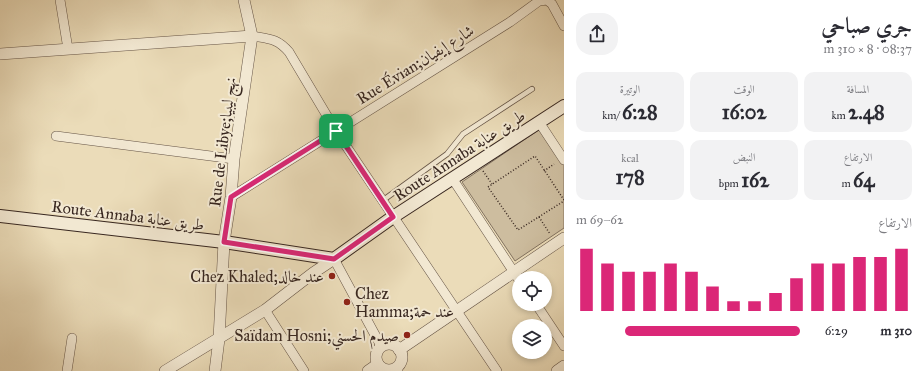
<!DOCTYPE html>
<html lang="ar">
<head>
<meta charset="utf-8">
<style>
  :root { --surface:#fff; --page:#f2f2f3; --text:#2b2b33; --muted:#7c7c81; --accent:#db2777 }
  body { margin:0; font-family:"IM FELL Great Primer",Amiri,serif; background:var(--page); color:var(--text); direction:rtl; height:100vh; display:flex; flex-direction:column; font-size:15px; white-space:nowrap }
  * { box-sizing:border-box; margin:0 }
  p { font-size:13px; color:var(--muted) }
  .icon { flex:none; width:22px; height:22px; fill:none; stroke:currentColor; stroke-width:2; stroke-linecap:round; stroke-linejoin:round }
  .map { position:relative; flex:1; overflow:hidden; direction:ltr }
  .sheet { display:flex; flex-direction:column; background:var(--surface); width:360px }
  .sheet>* { flex:none }
  .buttons { position:absolute; left:512px; top:271px; display:grid; gap:8px }
  .buttons a { display:grid; place-items:center; width:40px; height:40px; border-radius:50%; background:var(--surface); box-shadow:0 2px 6px #0003; font-size:20px }
  .pin { position:absolute; display:grid; place-items:center; width:34px; height:34px; color:#fff; margin:-17px; border-radius:8px; box-shadow:0 2px 6px #0006 }
  .round { display:grid; place-items:center; flex:none; width:42px; height:42px; border-radius:16px; background:var(--page) }
  .head { display:flex; align-items:center; justify-content:space-between; height:68px; padding:0 12px }
  h1 { font-size:22px; font-weight:700; line-height:30px }
  .stats { display:grid; grid-template-columns:repeat(3,1fr); gap:6px; height:68px; padding:4px 12px }
  .stats div { display:grid; align-content:center; border-radius:10px; background:var(--page); text-align:center }
  .stats b { font-size:20px; font-weight:700 }
  .stats small { font-size:11px; font-weight:400 }
  .stats p { font-size:11px }
  .chart { height:112px; padding:8px 12px }
  .chart p { display:flex; justify-content:space-between }
  .chart svg { width:100%; height:72px; margin-top:4px; stroke:var(--accent); stroke-width:6 }
  ul { padding:0 12px; list-style:none; font-size:13px }
  li { display:grid; grid-template-columns:64px 48px 1fr; align-items:center; height:30px }
  li i { height:10px; border-radius:5px; background:var(--accent) }
  main { display:flex; flex:1; min-height:0 }
  .map>svg:first-child { display:block }
  .green { fill:#cdbd9f; stroke:#827260 }
  .lines { fill:none; stroke-linecap:round; stroke-linejoin:round }
  .service-casing { stroke:#655446; stroke-width:6 }
  .minor-casing { stroke:#655446; stroke-width:10 }
  .tertiary-casing { stroke:#655446; stroke-width:12 }
  .secondary-casing { stroke:#382720; stroke-width:14 }
  .path { stroke:#382720; stroke-width:1.5; stroke-dasharray:1 2; stroke-linecap:butt }
  .service { stroke:#f2e8d2; stroke-width:4.5 }
  .minor { stroke:#f2e8d2; stroke-width:9 }
  .tertiary { stroke:#f2e8d2; stroke-width:11 }
  .secondary { stroke:#f2e8d2; stroke-width:12 }
  .route-casing { stroke:#fff; stroke-width:8 }
  .route { stroke:#db2777; stroke-width:5 }
  .poi-dot { fill:#8f2418; stroke:#f2e8d2; stroke-width:1.5 }
  .labels { text-anchor:middle; stroke-width:4; stroke-linejoin:round; paint-order:stroke }
  .street-label { font-size:16px; fill:#382720; stroke:#f2e8d2 }
  .poi-label { font-size:16px; fill:#382720; stroke:#f2e8d2; text-anchor:end }
</style>
</head>
<body>
<main>
<section class="sheet">
<div class="head"><div><h1>جري صباحي</h1><p>08:37 · 8 × 310 m</p></div><a class="round"><svg class="icon" aria-label="share" viewBox="0 0 24 24"><path d="M12 15V3M7 8l5-5 5 5M5 13v7h14v-7"/></svg></a></div>
<div class="stats">
<div><p>المسافة</p><b>2.48<small> km</small></b></div>
<div><p>الوقت</p><b>16:02</b></div>
<div><p>الوتيرة</p><b>6:28<small> /km</small></b></div>
</div>
<div class="stats">
<div><p>الارتفاع</p><b>64<small> m</small></b></div>
<div><p>النبض</p><b>162<small> bpm</small></b></div>
<div><p>kcal</p><b>178</b></div>
</div>
<div class="chart"><p><span>الارتفاع</span>62–69 m</p>
<svg viewBox="0 0 160 44" preserveAspectRatio="none"><path d="M5 44V6M15 44V15M25 44V20M35 44V20M45 44V15M55 44V20M65 44V29M75 44V38M85 44V38M95 44V33M105 44V24M115 44V15M125 44V15M135 44V11M145 44V11M155 44V6"/></svg>
</div>
<ul>
<li><b>310 m</b>6:29<i style="width:78%"></i></li>
</ul>
</section>
<div class="map">
<svg width="564" height="371" viewBox="0 0 564 371">
  <rect width="100%" height="100%" fill="#ebdcb9"/>
  <filter id="stains"><feTurbulence type="fractalNoise" baseFrequency=".005" numOctaves="4"/><feColorMatrix values="0 0 0 0 .2 0 0 0 0 .09 0 0 0 0 .02 0 0 0 .5 -.17"/></filter>
  <radialGradient id="worn" r=".72"><stop offset=".6" stop-color="#630" stop-opacity="0"/><stop offset="1" stop-color="#630" stop-opacity=".3"/></radialGradient>
  <polygon class="green" points="540,129 564,164 564,228 515,261 462,182"/>
  <g class="lines">
    <g class="service-casing">
      <polyline id="service" points="382,201 447,154 463,134 532,89"/>
    </g>
    <g class="minor-casing">
      <g id="minor">
        <polyline points="60,0 68,49"/>
        <path d="M252,36c17,3 25,2 37,16l47,79 161,240"/>
        <polyline points="539,122 564,160"/>
        <polyline points="56,136 234,159"/>
        <polyline points="452,178 519,280"/>
        <polyline points="231,197 510,22 539,1 547,0 552,4 564,26"/>
        <polyline points="334,259 381,346"/>
        <polyline points="536,304 564,346"/>
        <polyline points="265,310 304,371"/>
        <polyline points="396,368 398,371"/>
        <polyline points="67,371 72,338"/>
      </g>
    </g>
    <g class="tertiary-casing">
      <g id="tertiary">
        <polyline points="0,54 252,36"/>
        <circle cx="389" cy="357" r="13"/>
        <polyline points="399,350 564,238"/>
        <polyline points="165,371 265,310 313,273 334,259"/>
        <polyline points="215,371 219,339 224,242 231,197 234,159 252,36 244,0"/>
        <polyline points="368,371 378,364"/>
        <polyline points="557,371 564,366"/>
      </g>
    </g>
    <g class="secondary-casing">
      <polyline id="secondary" points="0,216 224,242 334,259 393,217 564,106"/>
    </g>
    <g class="path">
      <polyline points="483,171 492,184"/>
      <polyline points="544,171 554,164"/>
      <polyline points="564,200 535,156 488,187 518,230 564,201"/>
      <polyline points="539,217 550,234"/>
    </g>
    <use href="#service" class="service"/>
    <use href="#minor" class="minor"/>
    <use href="#tertiary" class="tertiary"/>
    <use href="#secondary" class="secondary"/>
  </g>
  <g class="lines">
    <g class="route-casing">
      <polygon id="route" points="336,131 393,217 334,259 224,242 231,197"/>
    </g>
    <use href="#route" class="route"/>
  </g>
  <g class="poi-dot">
    <circle cx="332" cy="276" r="4"/>
    <circle cx="347" cy="302" r="4"/>
    <circle cx="407" cy="335" r="4"/>
  </g>
  <g class="labels">
    <g class="street-label">
      <text transform="translate(415 64) rotate(-32)" y="6">Rue Évian;شارع إيفيان</text>
      <text transform="translate(222 142) rotate(-83)" y="6">Rue de Libye;نهج ليبيا</text>
      <text transform="translate(459 155) rotate(-33)" y="6">Route Annaba طريق عنابة</text>
      <text transform="translate(128 215) rotate(7)" y="6">Route Annaba طريق عنابة</text>
    </g>
    <g class="poi-label">
      <text x="324" y="282">Chez Khaled;عند خالد</text>
      <text x="355" y="299" text-anchor="start">Chez<tspan x="355" dy="18">Hamma;عند حمة</tspan></text>
      <text x="399" y="341">Saïdam Hosni;صيدم الحسني</text>
    </g>
  </g>
  <rect width="100%" height="100%" filter="url(#stains)"/>
  <rect width="100%" height="100%" fill="url(#worn)"/>
</svg>
<div class="buttons">
<a><svg class="icon" aria-label="locate" viewBox="0 0 24 24"><circle cx="12" cy="12" r="6"/><path d="M12 2v4M12 18v4M2 12h4M18 12h4"/></svg></a>
<a><svg class="icon" aria-label="layers" viewBox="0 0 24 24"><path d="M12 4l9 5-9 5-9-5zM3 14l9 5 9-5"/></svg></a>
</div>
<div class="pin" style="left:336px;top:131px;background:#1e9e55"><svg class="icon" aria-label="arrive" viewBox="0 0 24 24"><path d="M6 21V4h12l-3 4 3 4H6"/></svg></div>
</div>
</main>
</body>
</html>
